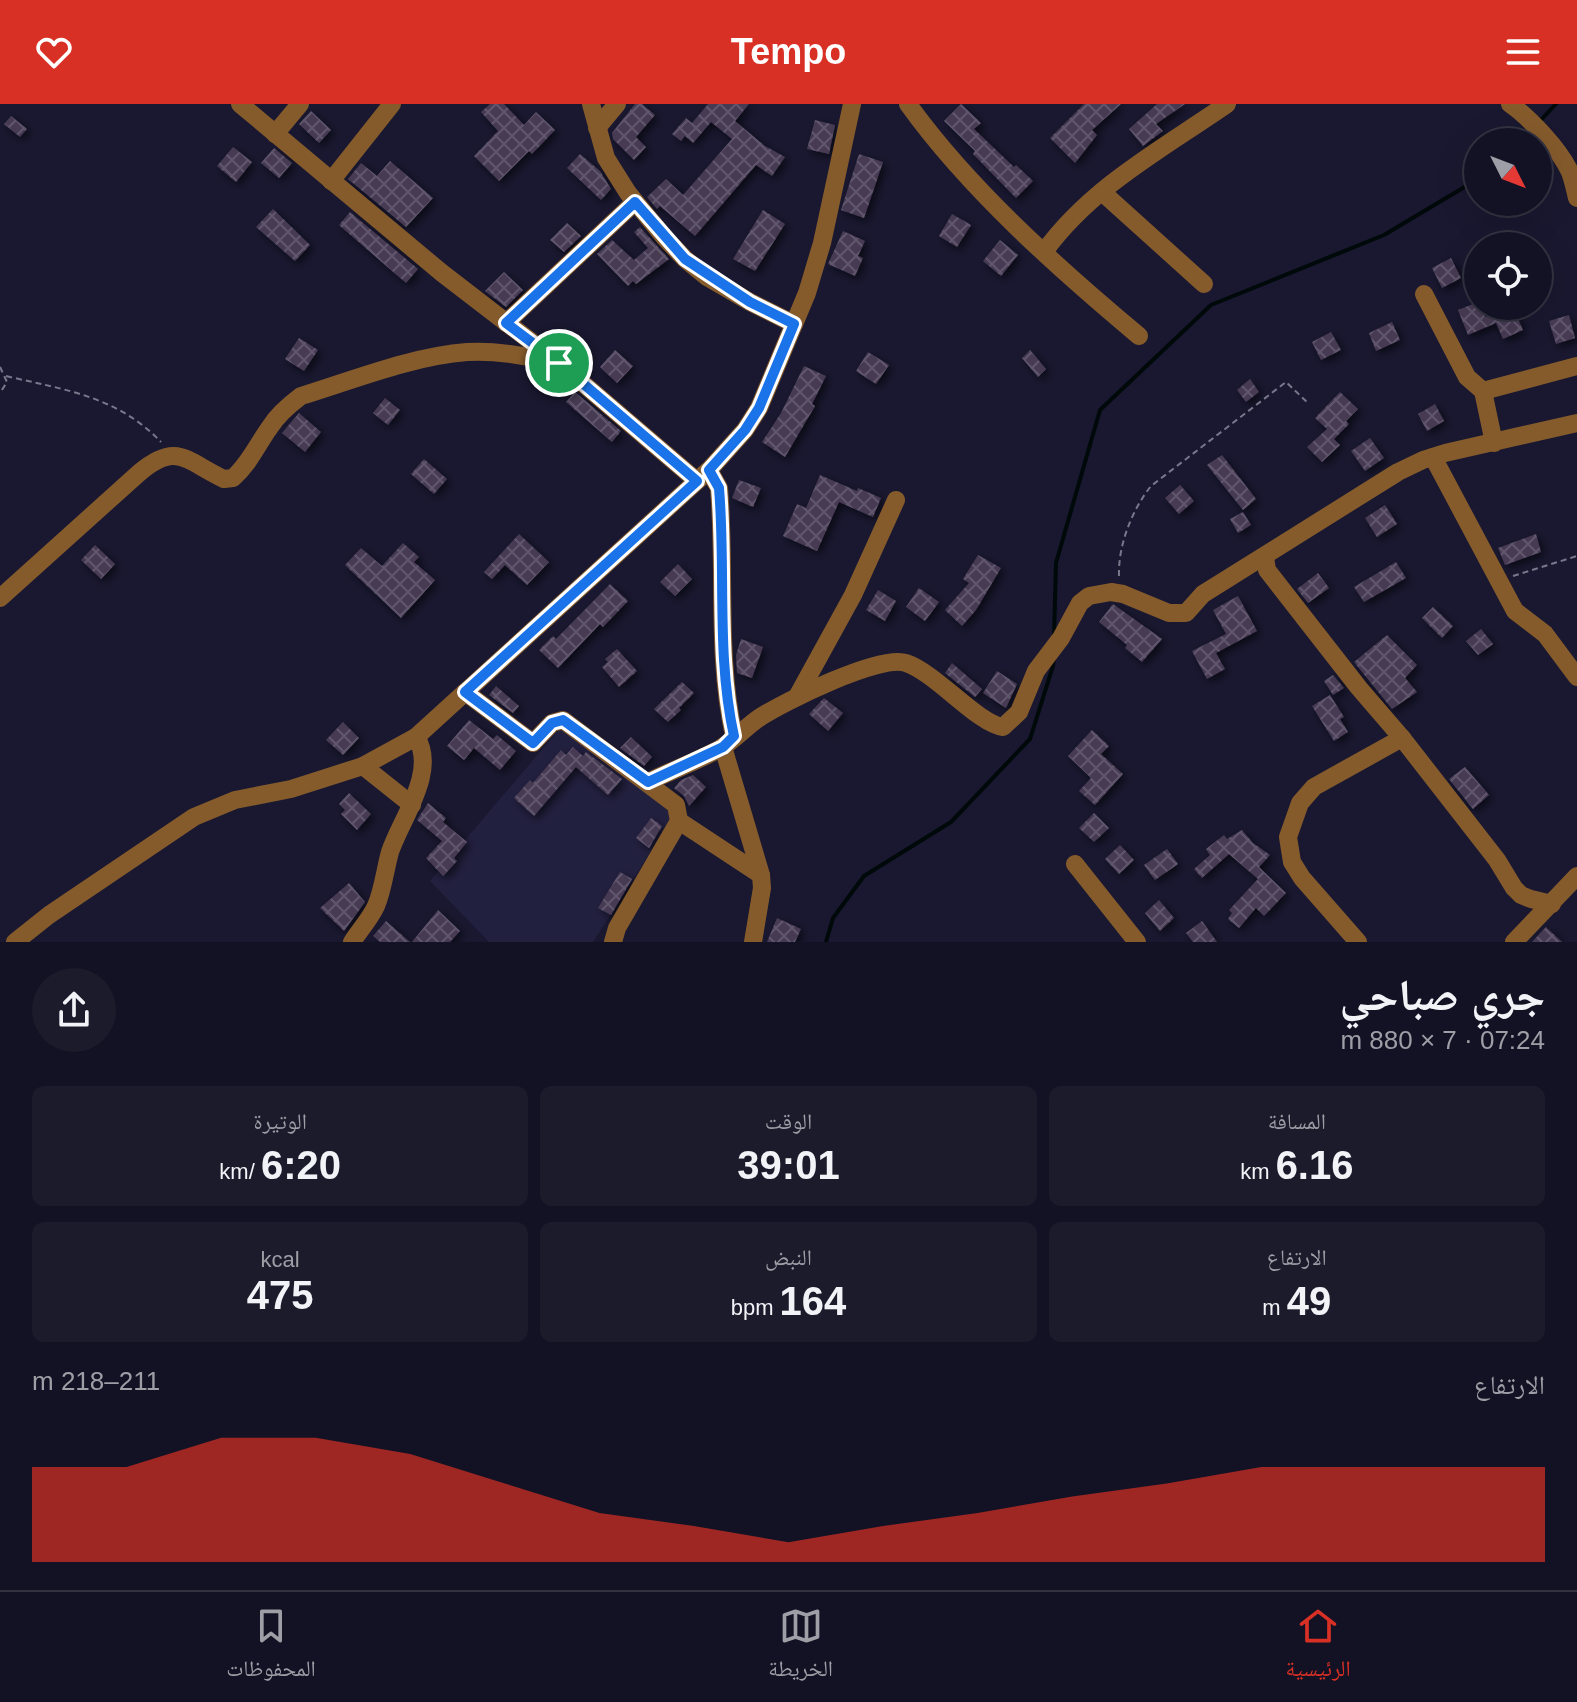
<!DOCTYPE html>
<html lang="ar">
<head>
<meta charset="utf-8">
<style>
  :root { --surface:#131224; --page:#1c1b2c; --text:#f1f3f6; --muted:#9d9ea6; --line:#323241; --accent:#d93025 }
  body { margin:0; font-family:Helvetica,"Noto Naskh Arabic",sans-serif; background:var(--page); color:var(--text); direction:rtl; height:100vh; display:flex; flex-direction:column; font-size:30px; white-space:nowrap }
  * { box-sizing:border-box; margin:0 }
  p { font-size:26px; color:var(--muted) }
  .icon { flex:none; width:44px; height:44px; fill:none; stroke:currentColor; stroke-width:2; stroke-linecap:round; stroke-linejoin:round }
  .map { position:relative; height:838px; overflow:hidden; direction:ltr }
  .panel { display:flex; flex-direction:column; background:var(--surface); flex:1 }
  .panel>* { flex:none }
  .needle { width:52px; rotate:132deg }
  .fabs { position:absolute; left:1464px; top:24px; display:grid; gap:16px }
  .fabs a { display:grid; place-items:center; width:88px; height:88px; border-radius:50%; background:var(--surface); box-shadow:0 8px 32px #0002,0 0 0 2px var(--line); font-size:40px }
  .pin { position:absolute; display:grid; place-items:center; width:68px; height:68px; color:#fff; margin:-34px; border:4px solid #fff; border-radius:50%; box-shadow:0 2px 8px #0007 }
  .round { display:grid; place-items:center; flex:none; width:84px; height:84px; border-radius:42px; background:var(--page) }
  .head { display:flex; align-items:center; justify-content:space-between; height:136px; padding:0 32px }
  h1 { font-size:44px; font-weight:800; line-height:60px }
  .figures { display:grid; grid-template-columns:repeat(3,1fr); gap:12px; height:136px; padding:8px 32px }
  .figures div { display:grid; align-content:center; border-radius:12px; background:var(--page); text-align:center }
  .figures b { font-size:40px; font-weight:800 }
  .figures small { font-size:22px; font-weight:400 }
  .figures p { font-size:22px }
  .chart { height:224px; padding:16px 32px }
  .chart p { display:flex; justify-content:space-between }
  .chart svg { width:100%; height:144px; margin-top:8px; fill:var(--accent); opacity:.7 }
  header { display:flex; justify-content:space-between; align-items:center; height:104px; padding:0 32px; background:var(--accent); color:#fff; font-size:36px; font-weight:800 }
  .dock { display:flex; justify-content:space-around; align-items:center; height:112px; border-top:2px solid var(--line); background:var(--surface); font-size:22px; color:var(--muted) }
  .dock a { display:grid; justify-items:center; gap:4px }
  .dock .selected { color:var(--accent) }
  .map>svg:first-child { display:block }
  .built { fill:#22203f }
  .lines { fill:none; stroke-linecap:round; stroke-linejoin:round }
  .stream { stroke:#00090a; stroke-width:4 }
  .building { fill:url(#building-cross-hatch); filter:url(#shadow) }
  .path { stroke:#78788d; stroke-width:2; stroke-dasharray:6 4; stroke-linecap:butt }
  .minor { stroke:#855b2c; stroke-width:18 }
  .route-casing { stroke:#fff; stroke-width:16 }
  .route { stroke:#1a73e8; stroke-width:10 }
</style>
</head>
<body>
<header><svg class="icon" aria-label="menu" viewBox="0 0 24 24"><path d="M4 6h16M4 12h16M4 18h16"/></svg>Tempo<svg class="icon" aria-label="heart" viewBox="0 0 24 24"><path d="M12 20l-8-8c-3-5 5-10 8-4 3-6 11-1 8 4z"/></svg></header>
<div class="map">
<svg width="1577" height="838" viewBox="0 0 1577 838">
  <defs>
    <pattern id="building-cross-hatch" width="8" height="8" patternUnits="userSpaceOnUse" patternTransform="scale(2)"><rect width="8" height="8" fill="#463a53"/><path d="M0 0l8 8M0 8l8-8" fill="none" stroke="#61566d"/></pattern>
    <filter id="shadow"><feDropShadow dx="3.5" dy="3.5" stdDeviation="4" flood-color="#0009"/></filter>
  </defs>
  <rect width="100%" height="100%" fill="#191830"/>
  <polygon class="built" points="562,622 674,711 593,838 489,838 430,777"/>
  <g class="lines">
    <g class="stream">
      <polyline points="1539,18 1556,0"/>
      <polyline points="1519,38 1532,25"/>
      <polyline points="1054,533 1056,459 1100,306 1211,201 1384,131 1478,75"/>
      <polyline points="826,838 833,814 864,772 951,718 1030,635 1053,562 1054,554"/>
    </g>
  </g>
  <g class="building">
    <polygon points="490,0 504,0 524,21 536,8 555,26 532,50 529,47 499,77 474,52 498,27 481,8"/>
    <polygon points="635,0 642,0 655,11 636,33 646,43 634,56 613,35 612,29"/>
    <polygon points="708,0 749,0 735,17 765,42 785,53 772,72 756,61 695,132 660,102 657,105 647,93 666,75 683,91 732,35 711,18 693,39 685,32 681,37 672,30 686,14 692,19"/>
    <polygon points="961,0 981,19 974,25 1014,63 1016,61 1033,77 1016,94 973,50 975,47 944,17"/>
    <polygon points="1084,0 1121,0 1092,26 1097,31 1075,59 1050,34"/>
    <polygon points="1157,0 1185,0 1156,20 1163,27 1143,42 1129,25"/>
    <polygon points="311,7 331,26 319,39 299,20"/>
    <polygon points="11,12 27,25 20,33 4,20"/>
    <polygon points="815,16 835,21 829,50 807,45"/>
    <polygon points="233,43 252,58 236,78 217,62"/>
    <polygon points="274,44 292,59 279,74 261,59"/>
    <polygon points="580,50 600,67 611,85 601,96 567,64"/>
    <polygon points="859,50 883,58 864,114 841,106"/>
    <polygon points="390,57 433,94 406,123 348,75 361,59 377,72"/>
    <polygon points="273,105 310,141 295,157 256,123"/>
    <polygon points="763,106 785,120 755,167 733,155"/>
    <polygon points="350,108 418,165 406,179 339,121"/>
    <polygon points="952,110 971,121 957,143 939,132"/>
    <polygon points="567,119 581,132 564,148 550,136"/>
    <polygon points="640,123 669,155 636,180 633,177 628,182 597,150 612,136 634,156 648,144 634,128"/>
    <polygon points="843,127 865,137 858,152 863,154 855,172 828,160"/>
    <polygon points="1000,136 1018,151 1001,172 983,157"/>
    <polygon points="1451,154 1461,174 1442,184 1432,164"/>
    <polygon points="504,168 523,186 506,203 485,187"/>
    <polygon points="1478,198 1485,213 1512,202 1523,226 1503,235 1496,219 1468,231 1458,206"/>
    <polygon points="1569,211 1575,234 1556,240 1549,217"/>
    <polygon points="1392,218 1400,236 1376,247 1369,229"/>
    <polygon points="554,225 569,238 562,246 546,234"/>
    <polygon points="1331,228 1341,246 1321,256 1312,238"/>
    <polygon points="299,234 318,246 304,267 285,255"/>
    <polygon points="615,246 633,262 617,279 600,263"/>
    <polygon points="1030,246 1046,265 1038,273 1022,254"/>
    <polygon points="868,248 889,261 876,280 856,267"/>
    <polygon points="804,262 826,272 812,300 815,302 785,353 762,338 781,309"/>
    <polygon points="1250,275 1259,288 1246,298 1237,286"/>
    <polygon points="575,288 621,327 612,338 566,298"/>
    <polygon points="1340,288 1358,305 1346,317 1349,320 1334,335 1340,341 1322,358 1307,343 1327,325 1315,314"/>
    <polygon points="385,294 400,306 388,321 373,309"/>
    <polygon points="1435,300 1444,317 1427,327 1418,310"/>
    <polygon points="299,309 321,328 305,348 282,329"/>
    <polygon points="1370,334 1384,354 1365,367 1351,347"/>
    <polygon points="1222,351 1256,395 1243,406 1207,361"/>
    <polygon points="424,355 447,375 434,390 411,370"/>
    <polygon points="820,371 857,387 858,384 881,394 873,413 839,398 817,447 783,432 797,400 806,404"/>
    <polygon points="739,376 761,384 753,403 732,394"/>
    <polygon points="1180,381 1194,397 1179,410 1165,394"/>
    <polygon points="1385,401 1397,420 1377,433 1365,414"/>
    <polygon points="1243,408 1251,421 1238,429 1230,415"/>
    <polygon points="519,430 549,458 527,481 505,461 492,475 484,468"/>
    <polygon points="1536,430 1541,448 1505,461 1498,444"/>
    <polygon points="403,439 419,453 414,458 435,476 401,514 345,461 361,444 382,462"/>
    <polygon points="95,441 115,460 101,475 81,456"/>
    <polygon points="978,451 1001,464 976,506 962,522 945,506 969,479 963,475"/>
    <polygon points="1396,458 1406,474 1364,498 1354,483"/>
    <polygon points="678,460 692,475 675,492 660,478"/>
    <polygon points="1318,469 1329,484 1308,499 1297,485"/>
    <polygon points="610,480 628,497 603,523 600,520 558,564 539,546 553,532 556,535"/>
    <polygon points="919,484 939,498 925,517 906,503"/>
    <polygon points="878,486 896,497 885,517 866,506"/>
    <polygon points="1238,492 1257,527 1216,549 1225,565 1207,575 1192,547 1226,530 1213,506"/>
    <polygon points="1113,500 1162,535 1142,558 1125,544 1127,541 1099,518"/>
    <polygon points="1433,503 1453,522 1442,534 1422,514"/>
    <polygon points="1481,525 1493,540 1478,551 1466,537"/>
    <polygon points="1387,531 1417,561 1405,574 1417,588 1392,605 1354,558"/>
    <polygon points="741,535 763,543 752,574 737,569 736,551"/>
    <polygon points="617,545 637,567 619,583 602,563 608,558 605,555"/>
    <polygon points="952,559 982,585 975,593 945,569"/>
    <polygon points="997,567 1017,580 1006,604 983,589"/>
    <polygon points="1333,571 1344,584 1333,591 1324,577"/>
    <polygon points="682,578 694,589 679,604 681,606 668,618 654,605"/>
    <polygon points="496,582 519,602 513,609 489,591"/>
    <polygon points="1330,591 1344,613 1340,615 1348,628 1334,637 1312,602"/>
    <polygon points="824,594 843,609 828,627 809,610"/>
    <polygon points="469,616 493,635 497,631 516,647 500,666 474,644 464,656 447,642"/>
    <polygon points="343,618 359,634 343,651 326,636"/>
    <polygon points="1092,626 1109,642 1101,650 1123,670 1095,701 1079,687 1091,674 1068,652"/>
    <polygon points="631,633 652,653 644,662 620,644"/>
    <polygon points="573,643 583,652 586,648 622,675 608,691 576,663 534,712 514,694 530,676 533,679 561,646 566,651"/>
    <polygon points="1465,663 1489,691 1473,705 1449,675"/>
    <polygon points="693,671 706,683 689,702 684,692 674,684 681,676"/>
    <polygon points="349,689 371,710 357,726 341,710 345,706 339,700"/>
    <polygon points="428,699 446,714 443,718 467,738 454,754 457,757 443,772 426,754 442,737 417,716"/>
    <polygon points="1094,709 1109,724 1094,738 1079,724"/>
    <polygon points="651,714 662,722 649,744 636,734"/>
    <polygon points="1242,726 1253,739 1270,751 1259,763 1286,789 1264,812 1256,804 1239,824 1228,815 1232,809 1229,806 1258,775 1229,750 1202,774 1194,765 1210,751 1206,745 1224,731 1227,735"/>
    <polygon points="1120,741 1134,756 1119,770 1105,755"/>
    <polygon points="1167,745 1178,760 1155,776 1144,761"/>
    <polygon points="620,768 632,775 611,811 598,804"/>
    <polygon points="349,779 365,798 344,827 320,804"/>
    <polygon points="1159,796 1174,814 1160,827 1145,809"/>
    <polygon points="438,806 460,827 450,838 412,838"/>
    <polygon points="777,814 801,825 795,838 767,838"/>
    <polygon points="386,817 410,838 380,838 373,832"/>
    <polygon points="1202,817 1217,838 1193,838 1186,829"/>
    <polygon points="1546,823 1562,838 1532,838"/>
  </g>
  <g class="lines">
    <g class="path">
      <polyline points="0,263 7,278 0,289"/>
      <path d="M6,272c59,14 111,20 155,66"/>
      <path d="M1119,472c-1,-31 13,-66 32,-90l135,-104 23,22"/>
      <polyline points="1513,472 1577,452"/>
    </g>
    <g class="minor">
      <polyline points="240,0 442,169 559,259 697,377"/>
      <polyline points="591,0 606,54 628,89 665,134 685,155 707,173 750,198 794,220"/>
      <path d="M908,0c61,85 151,165 231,232"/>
      <path d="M1510,0c20,14 50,46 60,68 3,8 5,17 7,26"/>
      <polyline points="597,24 617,0"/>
      <polyline points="275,30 300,0"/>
      <polyline points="331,77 392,0"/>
      <polyline points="1102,88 1204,180"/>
      <path d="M1044,148c47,-65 118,-103 183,-148"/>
      <polyline points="1424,190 1467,273 1483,287 1494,339"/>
      <polyline points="506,219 635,98"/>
      <polyline points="1483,287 1577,262"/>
      <polyline points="1433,353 1515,507 1545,530 1577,573"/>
      <path d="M709,366l10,18c7,82 -3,167 15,248"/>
      <polyline points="1265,453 1267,466 1359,584 1402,634 1497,756 1514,784 1521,791 1531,795 1552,800"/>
      <path d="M0,494l139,-125c38,-32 47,-12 85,6l9,-1c16,-14 24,-33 37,-51 8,-13 19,-22 31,-31 52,-16 112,-40 166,-44 32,-2 62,5 92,11"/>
      <polyline points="465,588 533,639 552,619 563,616 676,701 679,717 617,824 613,838"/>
      <polyline points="798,591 853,491 896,396"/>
      <polyline points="723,643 761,771 762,784 753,838"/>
      <polyline points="363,662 412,701"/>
      <path d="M648,678c24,-12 50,-21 73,-34 13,-8 25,-21 38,-30 24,-16 121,-64 147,-55 30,10 72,61 97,64l16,-15 17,-41 25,-33 19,-35 9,-7 22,-4 12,2 46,19h17l17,-19 195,-122 25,-12 22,-7 132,-30"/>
      <polyline points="679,717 761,771"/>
      <polyline points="1075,760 1137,838"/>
      <polyline points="15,838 49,811 194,713 235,696 291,685 363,662 416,633 709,366 745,326 759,304 807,189 822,139 852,0"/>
      <path d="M352,838c7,-11 18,-23 24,-36 7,-16 9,-36 14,-54 11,-33 48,-81 26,-115"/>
      <polyline points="1358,838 1302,774 1292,758 1288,733 1300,699 1314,683 1402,634"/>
      <polyline points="1514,838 1577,772"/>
    </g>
  </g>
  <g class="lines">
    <g class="route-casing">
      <path id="route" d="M635,98l50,57 65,43 44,22 -35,84 -14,22 -36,40 10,18c7,82 -3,167 15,248l-11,11 -75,35 -85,-62 -11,3 -19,20 -68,-51 232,-211 -138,-118 -53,-40z"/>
    </g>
    <use href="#route" class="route"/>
  </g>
</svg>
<div class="fabs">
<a><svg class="needle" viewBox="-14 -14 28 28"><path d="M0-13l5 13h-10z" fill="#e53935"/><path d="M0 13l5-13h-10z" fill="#9d9ea6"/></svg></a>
<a><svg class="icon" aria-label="locate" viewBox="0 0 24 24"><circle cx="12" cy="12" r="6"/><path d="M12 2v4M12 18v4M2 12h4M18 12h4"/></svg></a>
</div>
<div class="pin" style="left:559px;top:259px;background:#1e9e55"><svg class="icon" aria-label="arrive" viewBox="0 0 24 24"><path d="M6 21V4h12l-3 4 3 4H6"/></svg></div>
</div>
<section class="panel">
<div class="head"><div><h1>جري صباحي</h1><p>07:24 · 7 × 880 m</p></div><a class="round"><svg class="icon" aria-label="share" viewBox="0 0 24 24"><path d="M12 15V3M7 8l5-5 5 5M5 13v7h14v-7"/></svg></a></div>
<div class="figures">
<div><p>المسافة</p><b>6.16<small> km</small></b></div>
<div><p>الوقت</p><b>39:01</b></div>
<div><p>الوتيرة</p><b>6:20<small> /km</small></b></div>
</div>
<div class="figures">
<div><p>الارتفاع</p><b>49<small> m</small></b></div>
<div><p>النبض</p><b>164<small> bpm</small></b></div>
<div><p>kcal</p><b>475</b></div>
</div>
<div class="chart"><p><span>الارتفاع</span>211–218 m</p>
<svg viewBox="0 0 160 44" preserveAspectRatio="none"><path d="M0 44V15L10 15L20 6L30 6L40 11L50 20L60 29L70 33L80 38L90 33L100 29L110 24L120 20L130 15L140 15L150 15L160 15V44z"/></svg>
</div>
</section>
<nav class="dock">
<a class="selected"><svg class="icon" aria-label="home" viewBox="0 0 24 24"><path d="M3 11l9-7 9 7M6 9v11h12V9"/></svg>الرئيسية</a>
<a><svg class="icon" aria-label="map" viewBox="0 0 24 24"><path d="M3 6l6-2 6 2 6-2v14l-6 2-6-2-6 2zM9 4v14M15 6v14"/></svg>الخريطة</a>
<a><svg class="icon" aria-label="saved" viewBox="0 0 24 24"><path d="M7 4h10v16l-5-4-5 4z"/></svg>المحفوظات</a>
</nav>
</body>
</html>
